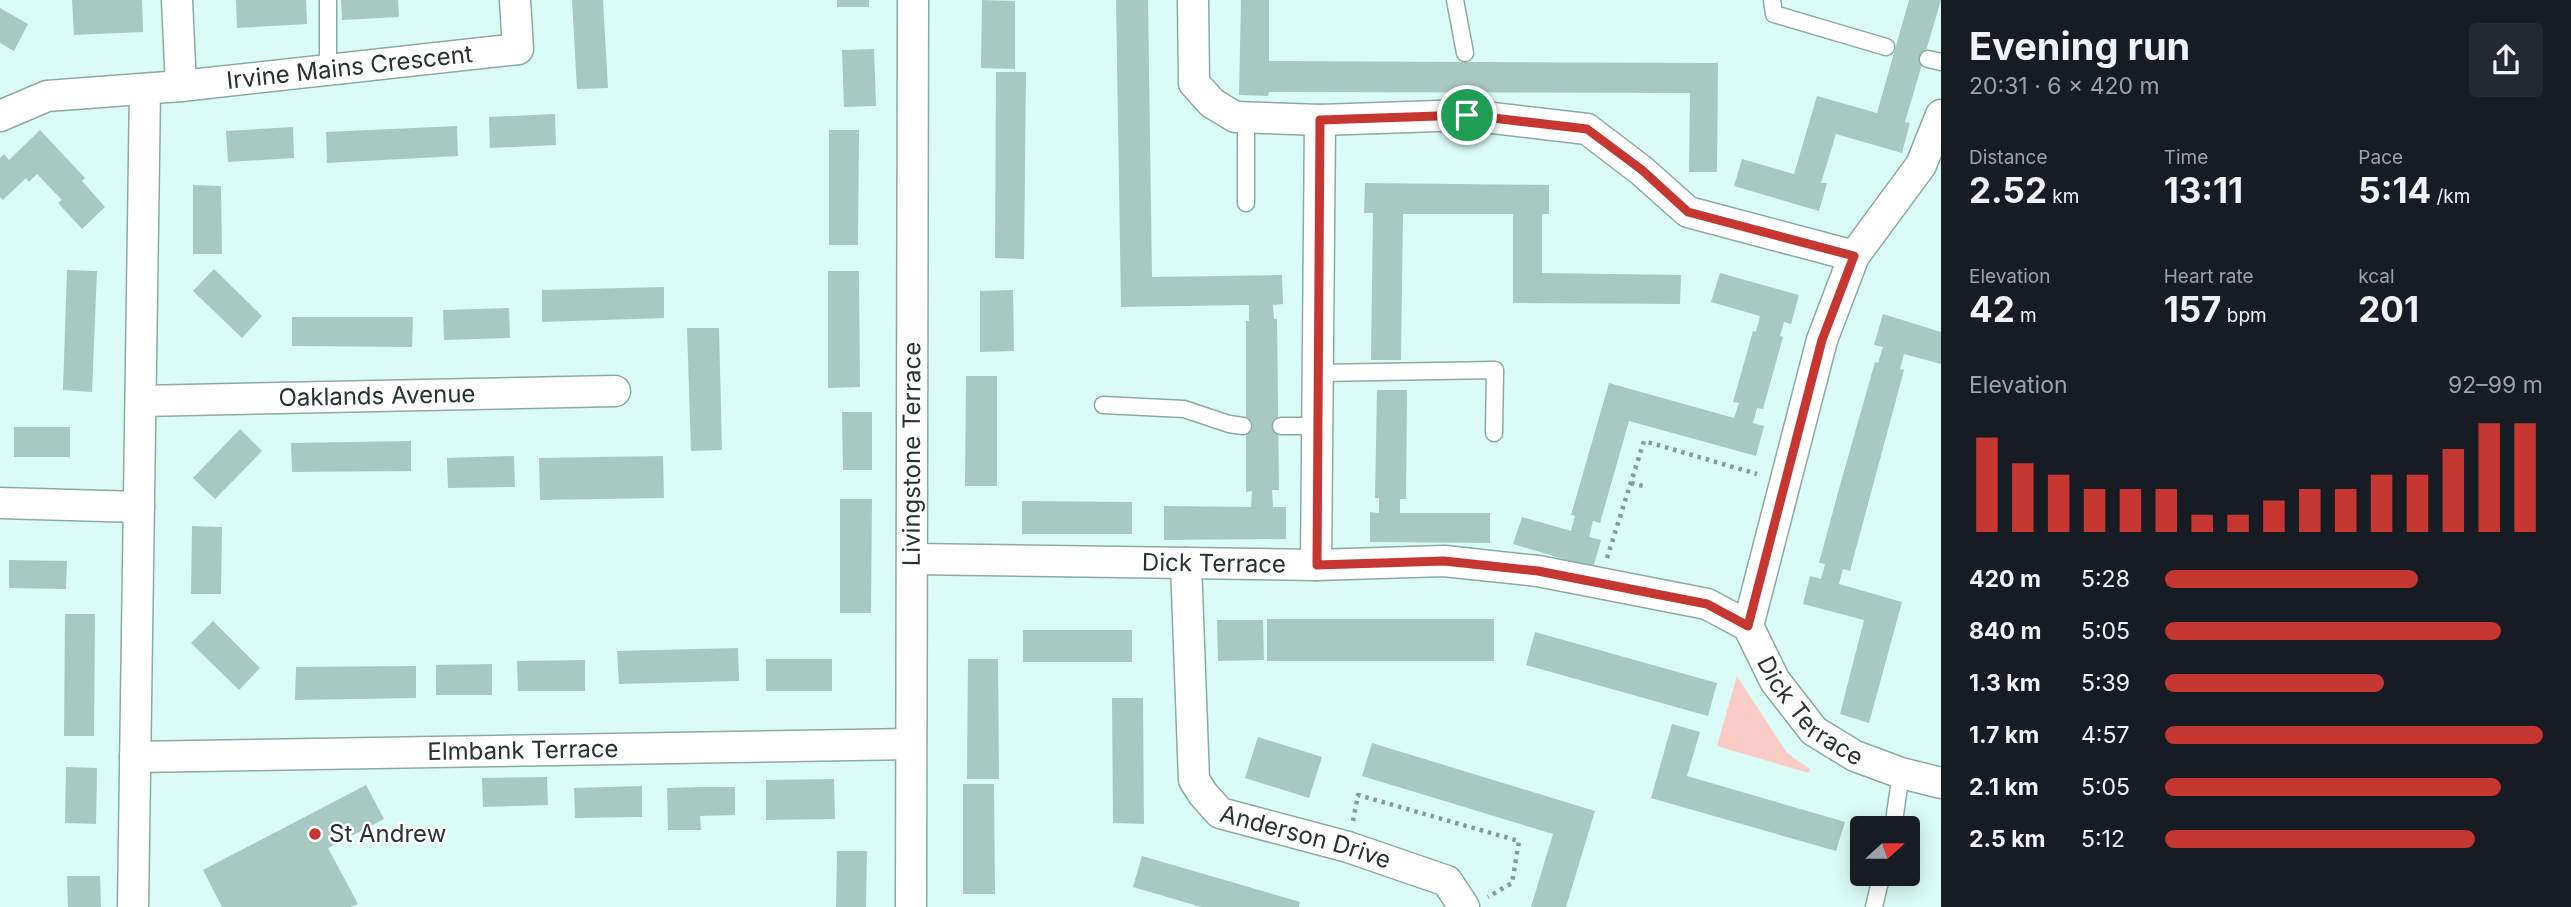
<!DOCTYPE html>
<html lang="en">
<head>
<meta charset="utf-8">
<style>
  :root { --surface:#171b24; --page:#242831; --text:#f1f3f6; --muted:#9ea1a6; --accent:#c53730 }
  body { margin:0; font-family:Inter,sans-serif; background:var(--page); color:var(--text); height:100vh; display:flex; flex-direction:column; font-size:26px; white-space:nowrap }
  * { box-sizing:border-box; margin:0 }
  p { font-size:23px; color:var(--muted) }
  .icon { flex:none; width:38px; height:38px; fill:none; stroke:currentColor; stroke-width:2; stroke-linecap:round; stroke-linejoin:round }
  .map { position:relative; flex:1; overflow:hidden }
  .details { display:flex; flex-direction:column; background:var(--surface); width:630px }
  .details>* { flex:none }
  .needle { width:46px; rotate:69deg }
  .controls { position:absolute; left:1850px; top:816px; display:grid; gap:14px }
  .controls a { display:grid; place-items:center; width:70px; height:70px; border-radius:7px; background:var(--surface); box-shadow:0 4px 18px #0003; font-size:35px }
  .pin { position:absolute; display:grid; place-items:center; width:60px; height:60px; color:#fff; margin:-30px; border:4px solid #fff; border-radius:50%; box-shadow:0 2px 7px #0007 }
  .round { display:grid; place-items:center; flex:none; width:74px; height:74px; border-radius:7px; background:var(--page) }
  .overview { display:flex; align-items:center; justify-content:space-between; height:119px; padding:0 28px }
  h1 { font-size:38px; font-weight:700; line-height:52px }
  .stats { display:grid; grid-template-columns:repeat(3,1fr); gap:10px; height:119px; padding:7px 28px }
  .stats div { display:grid; align-content:center }
  .stats b { font-size:35px; font-weight:700 }
  .stats small { font-size:19px; font-weight:400 }
  .stats p { font-size:19px }
  .chart { height:196px; padding:14px 28px }
  .chart p { display:flex; justify-content:space-between }
  .chart svg { width:100%; height:126px; margin-top:7px; stroke:var(--accent); stroke-width:6 }
  ul { padding:0 28px; list-style:none; font-size:23px }
  li { display:grid; grid-template-columns:112px 84px 1fr; align-items:center; height:52px }
  li i { height:18px; border-radius:9px; background:var(--accent) }
  main { display:flex; flex:1; min-height:0 }
  .map>svg:first-child { display:block }
  .green { fill:#faccc5 }
  .building { fill:#a8c8c2 }
  .lines { fill:none; stroke-linecap:round; stroke-linejoin:round }
  .service-casing { stroke:#8baaa4; stroke-width:19 }
  .minor-casing { stroke:#8baaa4; stroke-width:33 }
  .path { stroke:#849b97; stroke-width:4.5; stroke-dasharray:3.5 5; stroke-linecap:butt }
  .service { stroke:#fff; stroke-width:16 }
  .minor { stroke:#fff; stroke-width:30 }
  .route-casing { stroke:#fff; stroke-width:14 }
  .route { stroke:#c53730; stroke-width:9 }
  .poi-dot { fill:#c53730; stroke:#fff; stroke-width:2.5 }
  .labels { text-anchor:middle; stroke-width:5; stroke-linejoin:round; paint-order:stroke }
  .street-label { font-size:24px; fill:#263331; stroke:#fff }
  .poi-label { font-size:24px; fill:#263331; stroke:#fff; text-anchor:start }
</style>
</head>
<body>
<main>
<div class="map">
<svg width="1941" height="907" viewBox="0 0 1941 907">
  <rect width="100%" height="100%" fill="#dbfcf6"/>
  <polygon class="green" points="1737,676 1787,753 1810,769 1809,773 1717,746"/>
  <g class="building">
    <polygon points="72,0 142,0 143,32 74,35"/>
    <polygon points="236,0 306,0 307,24 237,28"/>
    <polygon points="341,0 398,0 399,17 342,20"/>
    <polygon points="572,0 603,0 608,88 577,89"/>
    <rect x="837" y="0" width="32" height="7"/>
    <polygon points="982,0 1015,1 1015,69 981,68"/>
    <polygon points="1116,0 1148,0 1152,277 1282,275 1283,304 1273,305 1274,319 1277,319 1279,490 1272,490 1273,507 1286,507 1286,539 1164,540 1164,506 1251,507 1252,491 1246,492 1246,321 1249,321 1249,305 1121,307"/>
    <polygon points="1241,0 1269,0 1269,61 1718,63 1717,172 1689,172 1690,93 1269,92 1268,96 1239,95"/>
    <polygon points="1909,0 1941,0 1905,122 1910,123 1902,153 1836,134 1821,183 1827,183 1819,211 1734,186 1742,159 1794,174 1817,96 1877,113"/>
    <polygon points="0,8 28,24 14,51 0,43"/>
    <polygon points="874,49 876,106 844,107 842,50"/>
    <polygon points="996,72 1026,72 1024,259 995,258"/>
    <polygon points="555,114 556,145 490,148 489,117"/>
    <polygon points="457,126 458,156 327,163 326,132"/>
    <polygon points="293,127 294,158 228,162 226,131"/>
    <polygon points="40,130 85,178 82,181 105,207 82,229 58,203 62,200 37,174 29,182 26,178 3,200 0,197 0,158 4,154 9,160"/>
    <polygon points="829,130 859,130 858,245 829,245"/>
    <polygon points="1365,183 1549,185 1549,214 1542,214 1542,273 1681,275 1680,304 1513,303 1513,214 1403,214 1401,360 1371,360 1373,213 1364,213"/>
    <polygon points="193,185 221,186 222,254 193,254"/>
    <polygon points="214,269 262,316 242,338 193,291"/>
    <polygon points="67,270 97,271 92,392 63,390"/>
    <polygon points="828,271 859,271 860,387 828,388"/>
    <polygon points="1720,273 1799,295 1791,324 1784,322 1780,336 1783,337 1763,409 1757,408 1753,423 1764,426 1756,456 1629,421 1600,523 1593,521 1589,537 1601,540 1593,568 1513,544 1522,517 1571,531 1575,516 1571,515 1609,383 1734,418 1739,403 1733,402 1753,331 1756,332 1760,316 1711,302"/>
    <polygon points="664,287 664,318 542,322 542,290"/>
    <polygon points="1013,290 1014,351 980,352 980,291"/>
    <polygon points="509,308 510,338 444,340 443,310"/>
    <polygon points="1883,314 1941,332 1941,364 1904,354 1900,369 1904,370 1850,571 1843,569 1839,584 1902,602 1869,723 1840,714 1864,620 1803,604 1810,576 1821,579 1825,564 1819,563 1839,489 1875,362 1878,363 1883,347 1874,345"/>
    <polygon points="292,317 413,317 412,347 292,346"/>
    <polygon points="687,328 719,328 722,450 691,451"/>
    <polygon points="966,376 997,376 997,486 965,486"/>
    <polygon points="1377,390 1407,390 1406,499 1400,499 1400,513 1490,513 1490,543 1370,542 1370,512 1379,513 1379,498 1375,498"/>
    <polygon points="842,412 872,412 872,470 843,470"/>
    <rect x="14" y="427" width="56" height="30"/>
    <polygon points="240,429 262,451 215,499 193,478"/>
    <polygon points="411,441 411,471 292,472 291,443"/>
    <polygon points="514,456 515,487 448,488 447,458"/>
    <polygon points="663,456 664,498 540,500 539,458"/>
    <polygon points="840,499 872,499 871,613 840,613"/>
    <polygon points="1022,501 1132,502 1132,534 1022,534"/>
    <polygon points="192,526 222,527 221,594 191,594"/>
    <polygon points="9,560 67,561 66,589 9,588"/>
    <polygon points="65,614 95,614 94,736 64,736"/>
    <rect x="1267" y="619" width="227" height="42"/>
    <polygon points="1217,620 1263,620 1264,660 1218,661"/>
    <polygon points="213,621 260,668 239,690 191,643"/>
    <rect x="1023" y="630" width="109" height="32"/>
    <polygon points="1535,632 1717,683 1708,716 1526,665"/>
    <polygon points="738,648 739,681 619,684 617,651"/>
    <rect x="766" y="659" width="66" height="32"/>
    <polygon points="968,659 998,659 999,779 967,779"/>
    <polygon points="585,660 585,691 518,691 517,661"/>
    <polygon points="492,664 492,695 436,695 436,665"/>
    <polygon points="416,666 416,698 295,700 296,667"/>
    <polygon points="1112,698 1143,698 1144,824 1113,823"/>
    <polygon points="1672,724 1700,732 1687,776 1845,822 1836,851 1651,798"/>
    <polygon points="1258,737 1322,757 1309,798 1245,778"/>
    <polygon points="1372,743 1595,811 1566,907 1531,907 1553,834 1362,776"/>
    <polygon points="66,767 97,768 96,824 65,823"/>
    <polygon points="547,777 548,805 483,807 482,778"/>
    <polygon points="834,779 835,819 766,820 766,780"/>
    <polygon points="963,784 994,784 995,894 963,894"/>
    <polygon points="366,785 384,819 328,848 358,904 351,907 222,907 203,870"/>
    <polygon points="642,786 642,817 575,818 574,788"/>
    <polygon points="700,787 735,787 735,815 700,816 701,830 668,830 667,788"/>
    <polygon points="837,851 867,851 866,907 836,907"/>
    <polygon points="1142,856 1300,902 1299,907 1201,907 1133,887"/>
    <polygon points="67,876 100,876 101,907 68,907"/>
  </g>
  <g class="lines">
    <g class="service-casing">
      <g id="service">
        <polyline points="328,0 328,70"/>
        <polyline points="1455,0 1465,53"/>
        <polyline points="1772,0 1774,14 1886,47"/>
        <polyline points="1928,59 1941,62"/>
        <polyline points="1246,117 1246,203"/>
        <polyline points="1319,373 1495,370 1494,433"/>
        <polyline points="1103,405 1184,409 1229,424 1243,426"/>
        <polyline points="1281,426 1318,426"/>
        <polyline points="1893,828 1901,773"/>
        <polyline points="1874,907 1882,873"/>
      </g>
    </g>
    <g class="minor-casing">
      <g id="minor">
        <polyline points="177,0 181,86"/>
        <polyline points="1193,0 1194,83 1212,103 1235,117 1320,120 1467,115 1587,129 1642,171 1688,212 1854,256"/>
        <path id="s1" d="M0,116l47,-20 134,-10 337,-37 -3,-49"/>
        <path id="s2" d="M141,401l474,-10"/>
        <polyline points="0,503 139,507"/>
        <path id="s3" d="M913,559l403,6 128,-4 94,10 169,33 41,22 27,55 39,50 41,25 46,17 40,10"/>
        <path id="s4" d="M1186,563l8,217 9,14 17,19 128,34 99,34 17,26"/>
        <polyline points="1316,565 1320,120"/>
        <polyline points="1748,626 1822,340 1854,256 1921,165 1941,115"/>
        <path id="s5" d="M135,757l776,-13"/>
        <polyline points="133,907 145,89"/>
        <path id="s6" d="M911,907l2,-907"/>
      </g>
    </g>
    <g class="path">
      <polyline points="1631,483 1643,486"/>
      <polyline points="1607,558 1644,441 1757,474"/>
      <polyline points="1353,821 1358,795 1519,841 1512,883 1488,897"/>
    </g>
    <use href="#service" class="service"/>
    <use href="#minor" class="minor"/>
  </g>
  <g class="lines">
    <g class="route-casing">
      <polygon id="route" points="1467,115 1587,129 1642,170 1688,212 1854,256 1822,340 1748,626 1707,604 1538,571 1444,561 1317,565 1320,120"/>
    </g>
    <use href="#route" class="route"/>
  </g>
  <circle class="poi-dot" cx="315" cy="834" r="7"/>
  <g class="labels">
    <g class="street-label">
      <text dy="8" stroke="none"><textPath href="#s1" startOffset="355">Irvine Mains Crescent</textPath></text>
      <text dy="8" stroke="none"><textPath href="#s2" startOffset="236">Oaklands Avenue</textPath></text>
      <text dy="8" stroke="none"><textPath href="#s6" startOffset="453">Livingstone Terrace</textPath></text>
      <text dy="8" stroke="none"><textPath href="#s3" startOffset="301">Dick Terrace</textPath></text>
      <text dy="8" stroke="none"><textPath href="#s3" startOffset="952">Dick Terrace</textPath></text>
      <text dy="8" stroke="none"><textPath href="#s5" startOffset="388">Elmbank Terrace</textPath></text>
      <text dy="8" stroke="none"><textPath href="#s4" startOffset="348">Anderson Drive</textPath></text>
    </g>
    <g class="poi-label">
      <text x="329" y="842">St Andrew</text>
    </g>
  </g>
</svg>
<div class="controls">
<a><svg class="needle" viewBox="-14 -14 28 28"><path d="M0-13l5 13h-10z" fill="#e53935"/><path d="M0 13l5-13h-10z" fill="#9ea1a6"/></svg></a>
</div>
<div class="pin" style="left:1467px;top:115px;background:#1e9e55"><svg class="icon" aria-label="arrive" viewBox="0 0 24 24"><path d="M6 21V4h12l-3 4 3 4H6"/></svg></div>
</div>
<section class="details">
<div class="overview"><div><h1>Evening run</h1><p>20:31 · 6 × 420 m</p></div><a class="round"><svg class="icon" aria-label="share" viewBox="0 0 24 24"><path d="M12 15V3M7 8l5-5 5 5M5 13v7h14v-7"/></svg></a></div>
<div class="stats">
<div><p>Distance</p><b>2.52<small> km</small></b></div>
<div><p>Time</p><b>13:11</b></div>
<div><p>Pace</p><b>5:14<small> /km</small></b></div>
</div>
<div class="stats">
<div><p>Elevation</p><b>42<small> m</small></b></div>
<div><p>Heart rate</p><b>157<small> bpm</small></b></div>
<div><p>kcal</p><b>201</b></div>
</div>
<div class="chart"><p><span>Elevation</span>92–99 m</p>
<svg viewBox="0 0 160 44" preserveAspectRatio="none"><path d="M5 44V11M15 44V20M25 44V24M35 44V29M45 44V29M55 44V29M65 44V38M75 44V38M85 44V33M95 44V29M105 44V29M115 44V24M125 44V24M135 44V15M145 44V6M155 44V6"/></svg>
</div>
<ul>
<li><b>420 m</b>5:28<i style="width:67%"></i></li>
<li><b>840 m</b>5:05<i style="width:89%"></i></li>
<li><b>1.3 km</b>5:39<i style="width:58%"></i></li>
<li><b>1.7 km</b>4:57<i style="width:100%"></i></li>
<li><b>2.1 km</b>5:05<i style="width:89%"></i></li>
<li><b>2.5 km</b>5:12<i style="width:82%"></i></li>
</ul>
</section>
</main>
</body>
</html>
